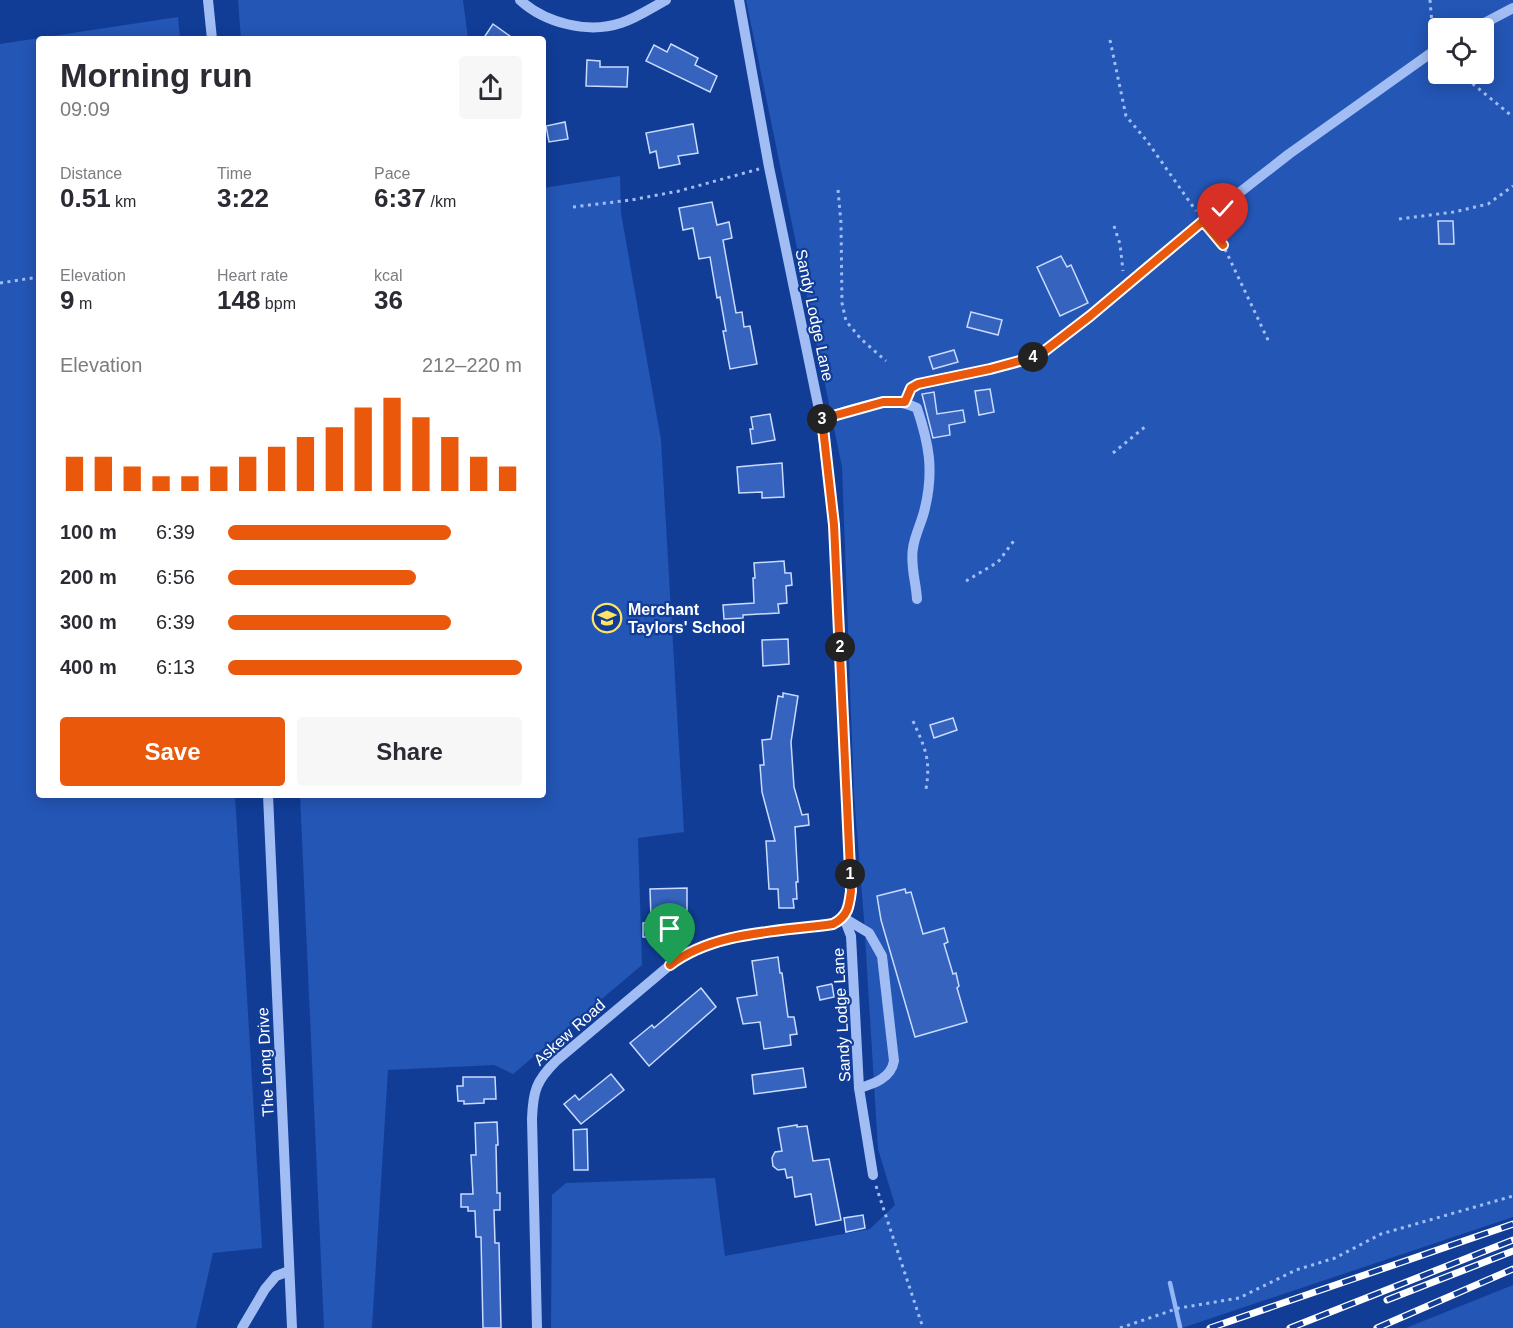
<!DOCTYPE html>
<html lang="en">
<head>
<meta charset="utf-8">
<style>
  :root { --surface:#fff; --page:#f7f7f7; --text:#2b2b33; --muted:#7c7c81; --accent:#ea580c }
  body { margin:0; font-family:Arial,sans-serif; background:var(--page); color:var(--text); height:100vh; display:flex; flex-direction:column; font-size:22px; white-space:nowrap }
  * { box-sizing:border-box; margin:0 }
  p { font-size:20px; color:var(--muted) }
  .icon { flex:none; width:33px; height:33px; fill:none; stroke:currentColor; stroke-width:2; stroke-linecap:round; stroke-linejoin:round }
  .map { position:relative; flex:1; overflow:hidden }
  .drawer { position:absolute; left:36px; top:36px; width:510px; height:762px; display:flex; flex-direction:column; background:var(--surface); border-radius:6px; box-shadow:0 3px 15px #0003 }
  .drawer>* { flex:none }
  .buttons { position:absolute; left:1428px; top:18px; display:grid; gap:12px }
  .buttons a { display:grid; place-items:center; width:66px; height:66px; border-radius:6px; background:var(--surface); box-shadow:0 3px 15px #0003; font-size:30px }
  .pin { position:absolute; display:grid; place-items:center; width:51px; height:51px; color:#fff; margin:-62px -26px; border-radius:50% 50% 50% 0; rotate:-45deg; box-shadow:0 0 6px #0007 }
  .pin .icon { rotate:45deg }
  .km { position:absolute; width:30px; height:30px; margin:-15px; border-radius:50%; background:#222; color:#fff; font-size:16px; line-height:30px; text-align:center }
  .round { display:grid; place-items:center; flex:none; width:63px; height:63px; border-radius:6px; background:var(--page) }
  .head { display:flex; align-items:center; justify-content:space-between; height:102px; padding:0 24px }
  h1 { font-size:33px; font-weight:600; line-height:45px }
  .metrics { display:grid; grid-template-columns:repeat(3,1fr); gap:9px; height:102px; padding:6px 24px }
  .metrics div { display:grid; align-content:center }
  .metrics b { font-size:26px; font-weight:600 }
  .metrics small { font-size:16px; font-weight:400 }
  .metrics p { font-size:16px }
  .chart { height:168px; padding:12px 24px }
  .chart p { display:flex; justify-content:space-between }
  .chart svg { width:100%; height:108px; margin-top:6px; stroke:var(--accent); stroke-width:6 }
  .primary-button { display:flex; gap:12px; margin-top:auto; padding:12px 24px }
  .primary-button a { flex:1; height:69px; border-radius:6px; background:var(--accent); color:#fff; font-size:24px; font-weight:600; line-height:69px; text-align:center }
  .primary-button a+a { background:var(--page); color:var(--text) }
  ul { padding:0 24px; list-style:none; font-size:20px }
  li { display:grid; grid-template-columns:96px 72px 1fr; align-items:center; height:45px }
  li i { height:15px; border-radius:8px; background:var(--accent) }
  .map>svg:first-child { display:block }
  .green { fill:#2456b6; fill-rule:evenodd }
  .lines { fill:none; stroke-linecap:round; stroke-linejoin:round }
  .stream { stroke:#93b6f7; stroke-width:4.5 }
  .building { fill:#3563bd; stroke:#c9dbfe; stroke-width:1.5 }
  .path { stroke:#a1bdf3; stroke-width:3; stroke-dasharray:3 4.5; stroke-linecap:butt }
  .minor { stroke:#a1bdf3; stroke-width:10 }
  .rail-casing { stroke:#fff; stroke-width:7 }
  .rail { stroke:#113d97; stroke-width:4.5; stroke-dasharray:14; stroke-linecap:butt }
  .route-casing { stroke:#fff; stroke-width:12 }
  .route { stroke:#ea580c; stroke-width:8 }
  .labels { text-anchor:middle; stroke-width:4.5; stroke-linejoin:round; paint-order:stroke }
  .street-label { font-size:16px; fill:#fff; stroke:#113d97 }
  .poi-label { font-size:16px; font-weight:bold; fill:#fff; stroke:#113d97; text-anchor:start }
</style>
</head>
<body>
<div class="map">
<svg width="1513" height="1328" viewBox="0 0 1513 1328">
  <rect width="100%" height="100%" fill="#113d97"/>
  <g class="green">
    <polygon points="238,0 463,0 468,39 241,39"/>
    <path d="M746,0h767v1217l-331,111h-631l1,-133 14,-12 149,-5 10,78 145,-27 25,-24 -17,-56 -14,-230 -10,-124 -12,-328zM1438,28h46v46h-46z"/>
    <polygon points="178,17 180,39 39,39 39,795 235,795 262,1248 213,1253 196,1328 0,1328 0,44"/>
    <polygon points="620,176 621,213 661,440 684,832 638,838 642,965 513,1074 494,1065 388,1070 372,1328 324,1328 300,795 543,795 543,188"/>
    <polygon points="1513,1285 1513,1328 1406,1328"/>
  </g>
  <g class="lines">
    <polyline class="stream" points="1170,1283 1180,1327"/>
  </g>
  <g class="building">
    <polygon points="493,24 514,39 483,39"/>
    <polygon points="671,44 698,58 695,65 717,76 710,92 646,61 654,45 667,52"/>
    <polygon points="587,60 600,61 600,67 628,67 627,87 586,86"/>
    <polygon points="565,122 568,139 549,142 546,126"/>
    <polygon points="693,124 698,153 678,156 680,164 659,168 656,151 650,153 646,133"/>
    <polygon points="712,202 717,225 729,222 732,238 723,240 736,313 742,312 744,327 750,326 757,364 730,369 723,331 726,331 720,297 717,298 710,257 699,259 693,228 683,230 679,208"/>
    <polygon points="1438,221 1453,221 1454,244 1439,244"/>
    <polygon points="1061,256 1067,267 1071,265 1088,303 1060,316 1037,267"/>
    <polygon points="971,312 1002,320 998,335 967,327"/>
    <polygon points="954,350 958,362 933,369 929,357"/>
    <polygon points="990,389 994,412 979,415 975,391"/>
    <polygon points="934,392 937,414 963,410 965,422 949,425 950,435 933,438 922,394"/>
    <polygon points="770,414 775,440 752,444 750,429 753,429 751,417"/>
    <polygon points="782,463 784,497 762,498 762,492 739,493 737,467"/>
    <polygon points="784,561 785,573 791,573 792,585 786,586 787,603 778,604 779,613 743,615 743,618 724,619 723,605 754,603 753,578 755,578 754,563"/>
    <polygon points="788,639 789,664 763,666 762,640"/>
    <polygon points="783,693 798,696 791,742 794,787 802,815 808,814 809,825 795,827 798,882 796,882 797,899 793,899 794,908 779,908 778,889 769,889 766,841 775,841 762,792 760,765 764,765 762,740 771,739 778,696 783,697"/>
    <polygon points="953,718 957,730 934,738 930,725"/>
    <polygon points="687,888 687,910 673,911 673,917 651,918 650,889"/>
    <polygon points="905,889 906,893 911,892 923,934 944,928 948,942 944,944 953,974 956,973 959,986 957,988 967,1022 915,1037 881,920 877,896"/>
    <polygon points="657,922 657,937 643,937 643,923"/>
    <polygon points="778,957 780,973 782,973 788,1017 794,1017 797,1034 790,1035 791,1045 764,1049 760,1022 743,1024 737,998 757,995 752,961"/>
    <polygon points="832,984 834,997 820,1000 817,987"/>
    <polygon points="701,988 716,1007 649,1066 630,1043 652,1025 654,1028"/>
    <polygon points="803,1068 806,1087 754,1094 752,1075"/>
    <polygon points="611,1074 624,1090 581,1124 564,1104 575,1095 579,1100"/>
    <polygon points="463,1077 495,1077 496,1099 484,1099 484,1103 464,1104 464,1101 458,1101 457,1086 463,1086"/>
    <polygon points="497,1122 498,1145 496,1145 497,1193 500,1193 500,1210 494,1210 495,1243 499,1243 501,1328 483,1328 481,1237 476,1237 475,1211 468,1211 468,1207 461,1207 461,1194 473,1194 471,1155 476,1155 475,1123"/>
    <polygon points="797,1125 797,1127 807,1126 813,1161 829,1159 841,1220 816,1225 811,1194 795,1197 792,1177 787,1178 785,1169 778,1170 773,1166 772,1158 775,1152 782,1151 778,1128"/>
    <polygon points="587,1129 588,1170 574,1170 573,1130"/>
    <polygon points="863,1215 865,1228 846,1232 844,1218"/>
  </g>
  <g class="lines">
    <g class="path">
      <polyline points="1430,0 1433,37"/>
      <polyline points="1110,40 1126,116 1147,141 1196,211"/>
      <polyline points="1461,74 1513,117"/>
      <polyline points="838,190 841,223 842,303 846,321 861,339 886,361"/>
      <polyline points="573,207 631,200 679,191 759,169"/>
      <polyline points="1399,219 1454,212 1488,204 1513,186"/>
      <polyline points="1114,226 1120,244 1123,271"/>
      <polyline points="1212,231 1223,245 1269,342"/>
      <polyline points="0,283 39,277"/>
      <polyline points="1113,453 1146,426"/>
      <polyline points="966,581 998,562 1016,538"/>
      <path d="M913,721c12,27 18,38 13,68"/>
      <polyline points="876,1186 923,1328"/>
      <polyline points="1120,1328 1179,1308 1239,1298 1296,1270 1335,1258 1381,1234 1513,1196"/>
    </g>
    <g class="minor">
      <polyline points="208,0 212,39"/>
      <path d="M520,0c25,23 68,34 101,23 16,-5 30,-15 45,-23"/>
      <polyline points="739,0 769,167 821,419 834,525 851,891 848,909 844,918 851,936 859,1088 873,1175"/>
      <polyline points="1475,28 1513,8"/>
      <polyline points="905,402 911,388 918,384 990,369 1038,356 1090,316 1203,221 1289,154 1438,48"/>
      <path d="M821,419c30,-8 66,-26 96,-11 12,36 17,62 8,100 -3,14 -10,26 -12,40 -3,17 3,34 4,51"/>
      <polyline points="268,795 292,1328"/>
      <polyline points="242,1328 265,1289 276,1276 289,1271"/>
      <path d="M537,1328l-5,-209c1,-28 4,-38 24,-58l114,-96c44,-33 109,-33 163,-41l11,-6 25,15 13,23 12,105c-3,17 -20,23 -35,27"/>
    </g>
    <g class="rail-casing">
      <g id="rail">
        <polyline points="1387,1300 1513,1251"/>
        <polyline points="1210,1328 1513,1224"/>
        <polyline points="1290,1328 1513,1240"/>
        <polyline points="1377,1328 1513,1269"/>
      </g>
    </g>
    <use href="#rail" class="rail"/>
  </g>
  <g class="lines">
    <g class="route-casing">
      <path id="route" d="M670,965c45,-34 109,-33 163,-41 15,-8 16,-17 18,-33l-17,-366 -12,-106 61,-17h22l6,-14 7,-4 72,-15 48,-13 52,-40 113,-95 20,24"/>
    </g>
    <use href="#route" class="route"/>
  </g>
  <defs>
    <g id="school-ring" transform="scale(1.5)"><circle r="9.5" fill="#113d97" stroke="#ffe364" stroke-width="1.5"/><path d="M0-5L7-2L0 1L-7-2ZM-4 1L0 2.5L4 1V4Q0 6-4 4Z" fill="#ffe364"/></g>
  </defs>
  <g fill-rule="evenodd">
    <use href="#school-ring" x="607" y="618"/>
  </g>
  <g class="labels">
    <g class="street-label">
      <text transform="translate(815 315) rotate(78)" y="6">Sandy Lodge Lane</text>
      <text transform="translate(841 1015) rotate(-93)" y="6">Sandy Lodge Lane</text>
      <text transform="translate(569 1032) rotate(-42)" y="6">Askew Road</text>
      <text transform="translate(265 1062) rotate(-93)" y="6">The Long Drive</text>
    </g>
    <g class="poi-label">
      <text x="628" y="615">Merchant<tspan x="628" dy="18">Taylors' School</tspan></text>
    </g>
  </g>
</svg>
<div class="buttons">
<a><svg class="icon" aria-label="locate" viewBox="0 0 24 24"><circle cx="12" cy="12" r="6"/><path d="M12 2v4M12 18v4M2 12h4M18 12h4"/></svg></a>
</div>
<div class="pin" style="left:670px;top:965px;background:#1e9e55"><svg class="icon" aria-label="arrive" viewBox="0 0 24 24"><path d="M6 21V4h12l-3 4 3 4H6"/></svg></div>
<div class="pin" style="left:1223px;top:245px;background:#d93025"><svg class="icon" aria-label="check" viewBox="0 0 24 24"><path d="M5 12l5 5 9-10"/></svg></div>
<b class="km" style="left:850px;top:874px">1</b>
<b class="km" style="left:840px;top:647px">2</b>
<b class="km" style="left:822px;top:419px">3</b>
<b class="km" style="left:1033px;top:357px">4</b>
<section class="drawer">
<div class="head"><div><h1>Morning run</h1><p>09:09</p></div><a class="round"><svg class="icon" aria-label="share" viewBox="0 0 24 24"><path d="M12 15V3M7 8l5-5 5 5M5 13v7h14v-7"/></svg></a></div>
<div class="metrics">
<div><p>Distance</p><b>0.51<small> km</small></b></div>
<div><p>Time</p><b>3:22</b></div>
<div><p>Pace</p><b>6:37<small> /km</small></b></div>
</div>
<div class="metrics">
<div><p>Elevation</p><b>9<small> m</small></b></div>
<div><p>Heart rate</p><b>148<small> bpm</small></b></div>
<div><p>kcal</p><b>36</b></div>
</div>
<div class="chart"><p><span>Elevation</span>212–220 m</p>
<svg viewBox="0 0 160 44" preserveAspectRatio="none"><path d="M5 44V30M15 44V30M25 44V34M35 44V38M45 44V38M55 44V34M65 44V30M75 44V26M85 44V22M95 44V18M105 44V10M115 44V6M125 44V14M135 44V22M145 44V30M155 44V34"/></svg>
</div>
<ul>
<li><b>100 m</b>6:39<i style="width:76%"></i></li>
<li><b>200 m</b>6:56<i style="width:64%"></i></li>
<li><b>300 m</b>6:39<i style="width:76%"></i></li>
<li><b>400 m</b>6:13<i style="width:100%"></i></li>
</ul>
<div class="primary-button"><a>Save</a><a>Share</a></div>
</section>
</div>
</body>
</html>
